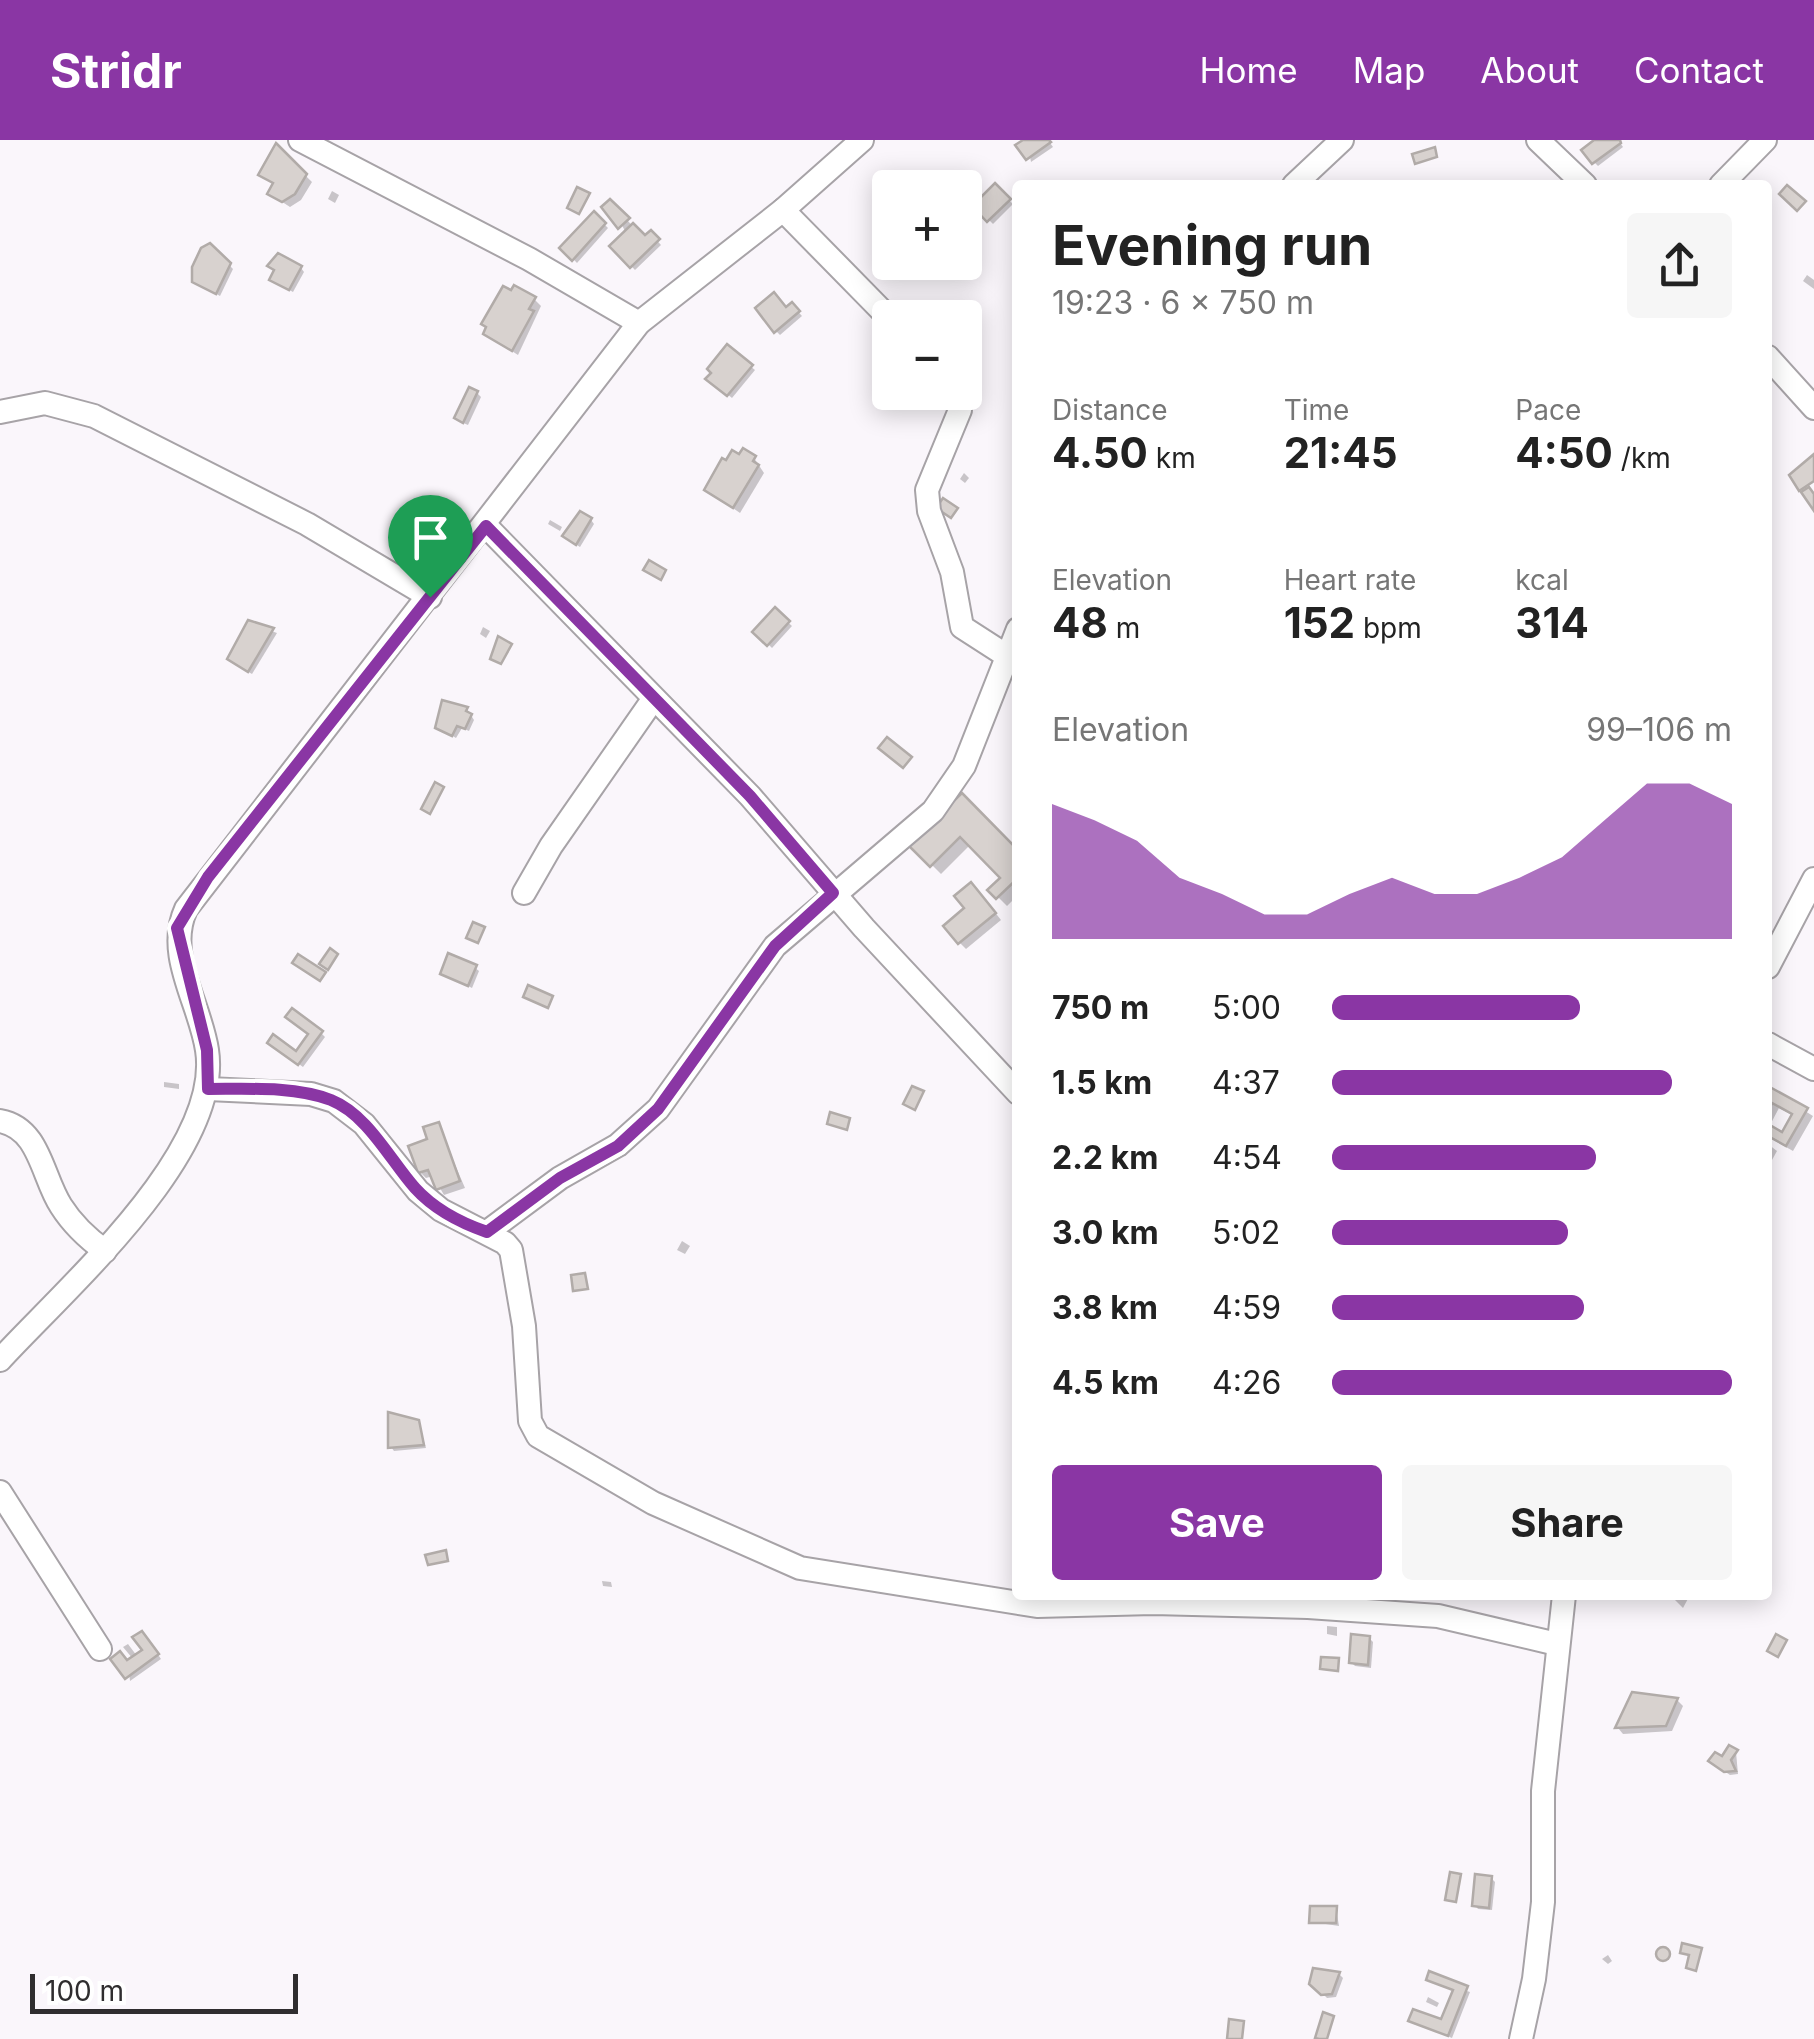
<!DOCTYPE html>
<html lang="en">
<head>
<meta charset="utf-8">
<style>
  :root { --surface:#fff; --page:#f6f6f6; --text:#222; --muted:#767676; --accent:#8a36a4 }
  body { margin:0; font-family:Inter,sans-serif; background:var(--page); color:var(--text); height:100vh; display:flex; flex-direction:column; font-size:38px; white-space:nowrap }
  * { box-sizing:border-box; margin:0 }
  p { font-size:32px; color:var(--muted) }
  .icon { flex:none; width:55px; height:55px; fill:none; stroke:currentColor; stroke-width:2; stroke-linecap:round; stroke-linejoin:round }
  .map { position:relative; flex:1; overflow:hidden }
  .drawer { position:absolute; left:1012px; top:40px; width:760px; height:1420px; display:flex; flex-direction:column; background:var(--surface); border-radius:10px; box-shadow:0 5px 25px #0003 }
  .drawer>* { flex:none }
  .tools { position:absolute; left:872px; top:30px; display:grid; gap:20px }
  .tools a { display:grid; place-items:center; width:110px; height:110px; border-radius:10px; background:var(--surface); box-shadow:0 5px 25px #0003; font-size:50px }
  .scale { position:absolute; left:30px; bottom:25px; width:268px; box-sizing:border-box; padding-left:10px; border:5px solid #2f2d2f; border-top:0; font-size:28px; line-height:35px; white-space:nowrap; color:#2f2d2f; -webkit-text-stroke:8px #fff; paint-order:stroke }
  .pin { position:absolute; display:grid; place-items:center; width:85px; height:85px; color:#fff; margin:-102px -42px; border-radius:50% 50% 50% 0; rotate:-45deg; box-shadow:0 0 10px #0007 }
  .pin .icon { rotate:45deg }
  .round { display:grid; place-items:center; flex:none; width:105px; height:105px; border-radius:10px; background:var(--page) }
  .summary { display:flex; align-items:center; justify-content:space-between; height:170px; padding:0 40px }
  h1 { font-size:55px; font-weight:700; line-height:75px }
  .figures { display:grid; grid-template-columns:repeat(3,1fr); gap:15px; height:170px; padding:10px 40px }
  .figures div { display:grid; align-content:center }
  .figures b { font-size:42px; font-weight:700 }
  .figures small { font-size:28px; font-weight:400 }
  .figures p { font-size:28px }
  .chart { height:280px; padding:20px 40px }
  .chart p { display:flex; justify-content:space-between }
  .chart svg { width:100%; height:180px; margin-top:10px; fill:var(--accent); opacity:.7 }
  .primary-button { display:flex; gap:20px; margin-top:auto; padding:20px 40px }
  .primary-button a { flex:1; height:115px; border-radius:10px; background:var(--accent); color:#fff; font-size:40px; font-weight:700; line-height:115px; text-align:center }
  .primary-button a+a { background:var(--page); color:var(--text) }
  ul { padding:0 40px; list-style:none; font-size:32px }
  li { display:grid; grid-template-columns:160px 120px 1fr; align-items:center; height:75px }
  li i { height:25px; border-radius:12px; background:var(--accent) }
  header { display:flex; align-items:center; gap:60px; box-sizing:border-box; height:140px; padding:0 50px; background:var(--accent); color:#fff }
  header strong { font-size:48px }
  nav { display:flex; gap:55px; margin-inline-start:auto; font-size:35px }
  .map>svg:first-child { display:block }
  .shadow { fill:#0003; fill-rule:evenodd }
  .building { fill:#d8d2cf; stroke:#b1aba8; stroke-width:2.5 }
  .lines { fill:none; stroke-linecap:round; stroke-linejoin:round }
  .minor-casing { stroke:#a7a3a7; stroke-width:26 }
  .minor { stroke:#fff; stroke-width:22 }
  .route-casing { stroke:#fff; stroke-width:20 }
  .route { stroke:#8a36a4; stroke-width:12 }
</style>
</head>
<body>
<header>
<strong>Stridr</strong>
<nav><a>Home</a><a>Map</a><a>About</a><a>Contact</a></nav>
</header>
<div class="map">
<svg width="1814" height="1899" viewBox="0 0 1814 1899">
  <rect width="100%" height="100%" fill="#faf6fb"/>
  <g class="shadow">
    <polygon points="1027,0 1048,0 1053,7 1031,22"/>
    <polygon points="1599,0 1618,0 1623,7 1598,26 1594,22"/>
    <polygon points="276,7 312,42 301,60 290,67 270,54 275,45 262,35"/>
    <polygon points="995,47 1013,64 993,84 975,66"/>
    <polygon points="332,51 339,55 335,63 328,59"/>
    <polygon points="610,62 645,99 650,93 661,105 635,130 612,106 626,93"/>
    <polygon points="594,74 608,88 577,123 563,108"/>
    <polygon points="210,106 233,129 220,156 194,141"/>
    <polygon points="916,122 935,122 927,132"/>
    <polygon points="301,128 304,132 293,152 276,143"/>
    <polygon points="1807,135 1814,140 1814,149 1803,141"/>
    <polygon points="535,160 541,166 518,215 486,194"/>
    <polygon points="792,165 802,176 780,195 776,191"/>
    <polygon points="728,208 755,230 732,258 709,239"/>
    <polygon points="477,253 481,257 468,285 461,282"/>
    <polygon points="754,318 764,333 740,373 707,350"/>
    <polygon points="964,333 969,338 965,343 960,339"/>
    <polygon points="550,380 562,387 560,391 548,384"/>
    <polygon points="591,380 594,384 580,407 569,400"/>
    <polygon points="775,471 792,486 772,508 756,492"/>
    <polygon points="249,483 277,493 252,534 233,523"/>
    <polygon points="483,487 490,491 486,498 480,494"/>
    <polygon points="467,569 474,580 469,591 462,588 456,598 438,587"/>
    <polygon points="962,656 1018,713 1018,755 1007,766 991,750 1004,738 971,704 941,734 912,705"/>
    <polygon points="978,751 1001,780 966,809 959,802 967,769"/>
    <polygon points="475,828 479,831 472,848 443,833"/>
    <polygon points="321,893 325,897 303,927 274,906 297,914"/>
    <polygon points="164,942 179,944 179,949 164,947"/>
    <path d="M1768,948l45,28 -20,35 -25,-14zM1779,968l15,8 -11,19 -14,-8z"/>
    <polygon points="438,985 465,1048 444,1055 433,1036 426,1038 420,1032"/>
    <polygon points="1768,1004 1777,1011 1772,1020 1768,1018"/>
    <polygon points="682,1101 690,1106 685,1114 677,1110"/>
    <polygon points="418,1282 426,1308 394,1311 391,1307"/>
    <polygon points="602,1441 611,1442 612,1447 603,1446"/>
    <polygon points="1670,1455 1690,1455 1683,1468"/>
    <polygon points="1327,1486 1337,1487 1337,1496 1327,1494"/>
    <polygon points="146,1497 161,1519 130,1541 128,1523 133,1519 123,1507 128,1504 137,1516 145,1510"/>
    <polygon points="1369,1498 1373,1502 1371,1528 1355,1526 1351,1522"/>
    <polygon points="1677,1560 1683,1566 1672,1591 1623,1594 1618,1588"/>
    <polygon points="1736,1612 1738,1634 1730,1635 1715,1625"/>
    <polygon points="1491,1738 1495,1742 1492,1770 1478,1769 1475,1765"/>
    <polygon points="1336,1768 1339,1786 1312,1782"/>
    <polygon points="1659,1813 1668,1813 1669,1820 1662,1820"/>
    <polygon points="1608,1815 1612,1821 1608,1824 1602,1819"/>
    <polygon points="1339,1834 1343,1838 1336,1857 1327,1858 1312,1843"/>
    <polygon points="1429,1839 1470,1852 1452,1898 1411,1880 1443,1883 1455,1852"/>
    <polygon points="1428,1857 1439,1863 1437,1867 1426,1862"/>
  </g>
  <g class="building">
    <polygon points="1023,0 1049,0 1051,2 1026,20 1015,5"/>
    <polygon points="1594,0 1620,0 1621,3 1592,24 1581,10"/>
    <polygon points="276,3 307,34 295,54 282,62 267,54 273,43 258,35"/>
    <polygon points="1435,7 1437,17 1415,24 1412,14"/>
    <polygon points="995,43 1011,59 987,82 972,66"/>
    <polygon points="1787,45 1806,61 1797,71 1779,54"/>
    <polygon points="577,47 590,53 579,74 567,68"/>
    <polygon points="610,59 630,78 618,89 601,67"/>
    <polygon points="594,71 606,83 572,121 559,108"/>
    <polygon points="633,83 645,95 651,90 660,99 630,128 609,106"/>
    <polygon points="210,103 231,123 216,154 192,142 192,127 201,108"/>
    <polygon points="278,113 302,126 289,150 269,140 274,130 267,126"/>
    <polygon points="514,145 536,157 529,169 534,171 512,211 483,194 486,187 481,184 503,146 511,150"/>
    <polygon points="774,152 786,167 792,162 800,171 774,193 755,168"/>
    <polygon points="727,204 753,225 727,256 705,239 711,233 707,229"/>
    <polygon points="469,247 478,251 463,283 454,278"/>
    <polygon points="743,308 756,316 753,321 759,325 733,368 704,350 722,318 726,320 732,310 739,314"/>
    <polygon points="1814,314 1814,341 1799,351 1789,335"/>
    <polygon points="1809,347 1814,354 1814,371 1801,352"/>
    <polygon points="943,358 958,368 951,378 936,368"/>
    <polygon points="580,371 592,378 576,405 562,396"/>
    <polygon points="649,420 666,430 661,440 643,430"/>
    <polygon points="775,467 790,481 767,506 752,492"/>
    <polygon points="248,480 274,488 248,532 227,519"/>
    <polygon points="498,496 512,504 501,524 490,519"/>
    <polygon points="442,560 468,567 466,571 472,574 465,589 457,586 452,596 435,588"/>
    <polygon points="887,597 912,617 903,628 878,608"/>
    <polygon points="435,642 444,647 430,674 421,669"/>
    <polygon points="962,653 1018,710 1018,738 996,759 987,750 1000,738 960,697 930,727 908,705"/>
    <polygon points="971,742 996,773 958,804 943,786 964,768 954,756"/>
    <polygon points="473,782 485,787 478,803 466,798"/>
    <polygon points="330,808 338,814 328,830 319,824"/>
    <polygon points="448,813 477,825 468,846 440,834"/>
    <polygon points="298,814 326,832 320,841 292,823"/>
    <polygon points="528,845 553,856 548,868 523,857"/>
    <polygon points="292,868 323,891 298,925 267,903 273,894 296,911 308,894 285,877"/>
    <polygon points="912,946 924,951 915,970 903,964"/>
    <polygon points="1768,946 1808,968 1786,1006 1768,996 1768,984 1782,992 1792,974 1772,963 1768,972"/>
    <polygon points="830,972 850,978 847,990 827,984"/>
    <polygon points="439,982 460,1041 436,1050 428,1030 418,1033 408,1006 427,999 423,987"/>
    <polygon points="585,1133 588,1149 573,1151 571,1135"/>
    <polygon points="388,1272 419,1280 424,1305 388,1308"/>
    <polygon points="446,1410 448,1421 428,1425 425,1415"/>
    <polygon points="142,1491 159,1514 125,1539 110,1519 120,1511 127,1520 142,1510 132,1497"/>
    <polygon points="1351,1494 1370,1496 1368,1525 1349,1523"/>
    <polygon points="1776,1494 1787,1500 1778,1517 1767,1511"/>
    <polygon points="1321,1517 1339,1518 1338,1531 1320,1529"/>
    <polygon points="1632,1552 1678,1558 1666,1586 1615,1588"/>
    <polygon points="1729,1605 1738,1610 1731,1620 1736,1631 1724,1632 1708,1621 1715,1612 1722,1616"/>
    <polygon points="1450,1732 1461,1734 1456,1762 1445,1760"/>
    <polygon points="1475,1734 1492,1736 1489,1768 1472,1766"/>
    <polygon points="1310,1766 1337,1766 1336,1783 1309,1783"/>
    <polygon points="1682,1803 1702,1808 1696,1831 1686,1828 1689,1815 1680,1813"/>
    <circle cx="1663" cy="1814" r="7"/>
    <polygon points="1313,1828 1340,1832 1332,1854 1321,1855 1309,1844"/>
    <polygon points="1429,1831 1468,1846 1448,1896 1408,1881 1413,1869 1441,1879 1453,1850 1426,1840"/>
    <polygon points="1323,1872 1334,1876 1327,1899 1319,1899 1315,1898"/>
    <polygon points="1229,1879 1244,1881 1242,1899 1227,1899"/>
  </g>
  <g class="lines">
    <g class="minor-casing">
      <g id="minor">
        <polyline points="300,0 529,119 639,183"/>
        <polyline points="1538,0 1585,45"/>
        <polyline points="1294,45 1342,0"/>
        <polyline points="1721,45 1765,0"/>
        <polyline points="783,70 890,179"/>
        <polyline points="1768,217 1814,268"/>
        <polyline points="960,252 960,270 927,350 929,371 952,432 962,487 1007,516"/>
        <polyline points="0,272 45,263 94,276 307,384 430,457"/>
        <polyline points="486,386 750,656 864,788 1018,953"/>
        <polyline points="524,753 551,706 652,561"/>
        <polyline points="1768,827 1814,739"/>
        <polyline points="1768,904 1814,929"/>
        <polyline points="208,949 311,954 334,961 364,984 418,1051 441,1070 505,1103 511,1110 524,1186 530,1281 538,1296 653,1363 800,1428 1037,1466 1153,1463 1308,1467 1438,1476 1557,1504"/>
        <path d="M0,981c40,7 42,56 61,85 12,19 26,32 44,45"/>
        <polyline points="487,1092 560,1038 618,1005 658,969 775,806 933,671 964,626 1018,489"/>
        <path d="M0,1220c65,-71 223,-208 207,-310 -7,-47 -42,-95 -21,-141l453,-586 144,-113 79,-70"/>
        <polyline points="0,1352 100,1509"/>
        <polyline points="1521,1899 1534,1839 1543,1762 1543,1651 1564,1455"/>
      </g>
    </g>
    <use href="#minor" class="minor"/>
  </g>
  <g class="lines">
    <g class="route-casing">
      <path id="route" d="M486,386l264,270 83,97 -58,53 -117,163 -40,37 -58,32 -73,54c-26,-9 -53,-23 -72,-44 -25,-28 -47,-73 -84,-88 -37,-14 -84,-11 -123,-11l-1,-39 -30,-122 31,-51z"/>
    </g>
    <use href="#route" class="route"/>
  </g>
</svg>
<div class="tools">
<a>+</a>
<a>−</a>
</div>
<div class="scale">100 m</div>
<div class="pin" style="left:430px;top:457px;background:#1e9e55"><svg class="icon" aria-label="arrive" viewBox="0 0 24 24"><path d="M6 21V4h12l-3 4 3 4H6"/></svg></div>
<section class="drawer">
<div class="summary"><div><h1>Evening run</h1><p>19:23 · 6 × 750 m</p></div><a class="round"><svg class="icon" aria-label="share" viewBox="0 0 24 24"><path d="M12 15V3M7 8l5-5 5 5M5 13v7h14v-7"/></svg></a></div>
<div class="figures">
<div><p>Distance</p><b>4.50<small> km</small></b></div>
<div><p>Time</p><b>21:45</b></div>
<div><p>Pace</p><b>4:50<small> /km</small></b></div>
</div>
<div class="figures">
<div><p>Elevation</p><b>48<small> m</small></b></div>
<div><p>Heart rate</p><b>152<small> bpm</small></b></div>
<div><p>kcal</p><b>314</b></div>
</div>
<div class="chart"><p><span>Elevation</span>99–106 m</p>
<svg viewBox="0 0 160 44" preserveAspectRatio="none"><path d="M0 44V11L10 15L20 20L30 29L40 33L50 38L60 38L70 33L80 29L90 33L100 33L110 29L120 24L130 15L140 6L150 6L160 11V44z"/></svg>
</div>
<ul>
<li><b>750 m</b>5:00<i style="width:62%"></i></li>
<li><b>1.5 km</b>4:37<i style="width:85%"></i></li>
<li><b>2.2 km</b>4:54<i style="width:66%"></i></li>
<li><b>3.0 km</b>5:02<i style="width:59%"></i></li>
<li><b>3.8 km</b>4:59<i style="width:63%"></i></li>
<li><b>4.5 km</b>4:26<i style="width:100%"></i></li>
</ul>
<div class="primary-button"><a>Save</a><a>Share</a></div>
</section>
</div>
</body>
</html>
